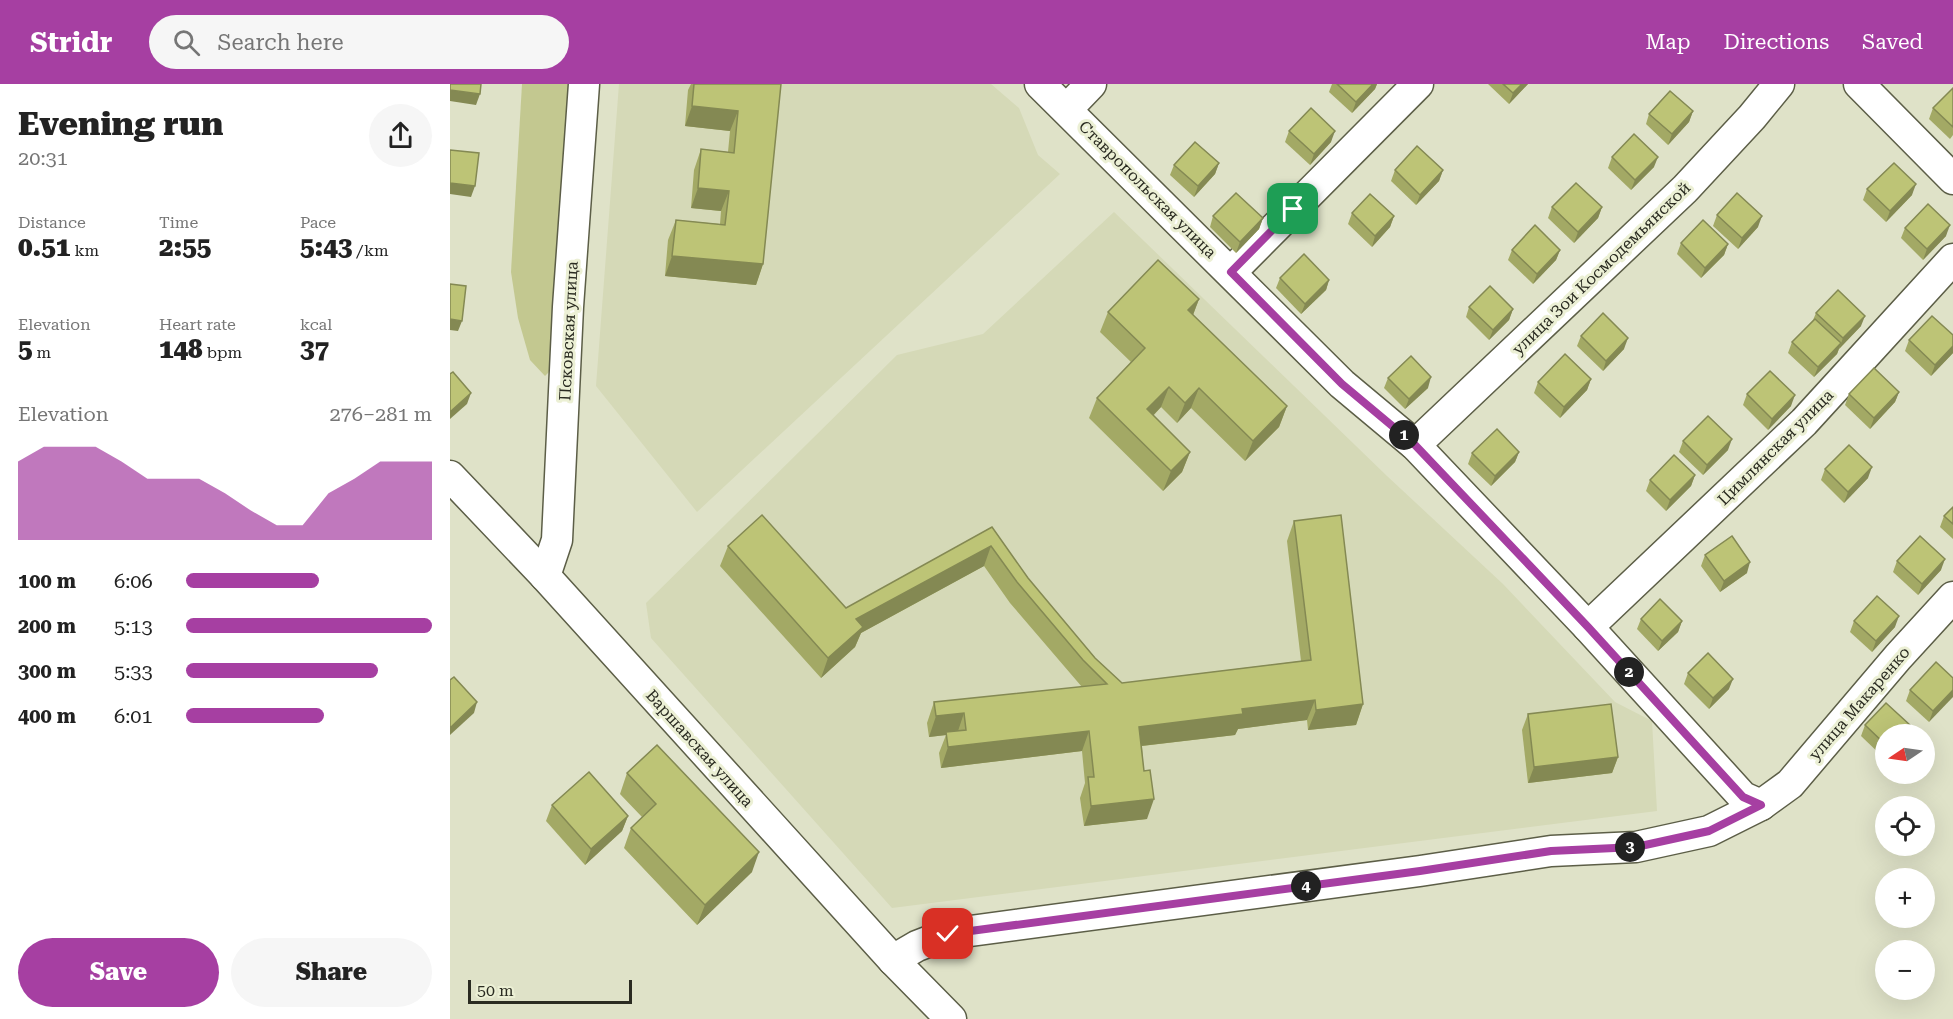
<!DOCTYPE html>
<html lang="en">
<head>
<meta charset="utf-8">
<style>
  :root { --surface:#fff; --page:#f6f6f6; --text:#222; --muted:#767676; --accent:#a63fa2 }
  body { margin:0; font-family:"Roboto Serif",serif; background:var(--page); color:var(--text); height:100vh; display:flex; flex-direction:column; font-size:22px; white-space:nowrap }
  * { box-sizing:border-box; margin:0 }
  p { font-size:20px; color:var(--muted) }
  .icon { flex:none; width:33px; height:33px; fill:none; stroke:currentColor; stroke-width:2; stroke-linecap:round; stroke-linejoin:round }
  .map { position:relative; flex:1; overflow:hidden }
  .sheet { display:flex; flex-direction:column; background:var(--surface); width:450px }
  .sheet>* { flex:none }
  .needle { width:39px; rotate:257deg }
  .fabs { position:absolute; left:1425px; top:640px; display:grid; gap:12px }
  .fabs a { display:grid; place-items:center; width:60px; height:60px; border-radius:50%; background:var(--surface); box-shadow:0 6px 24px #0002; font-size:30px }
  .scale { position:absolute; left:18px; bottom:15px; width:164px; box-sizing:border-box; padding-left:6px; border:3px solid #2a2b21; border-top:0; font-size:16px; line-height:21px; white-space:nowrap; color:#2a2b21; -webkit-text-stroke:4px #ecf0d5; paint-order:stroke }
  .pin { position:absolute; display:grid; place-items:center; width:51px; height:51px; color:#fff; margin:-26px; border-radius:12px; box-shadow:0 3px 9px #0006 }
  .km { position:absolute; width:30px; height:30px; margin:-15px; border-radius:50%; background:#222; color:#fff; font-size:16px; line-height:30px; text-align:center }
  .round { display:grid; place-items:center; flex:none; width:63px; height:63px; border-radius:32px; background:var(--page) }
  .head { display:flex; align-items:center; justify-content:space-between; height:102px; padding:0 18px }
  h1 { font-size:33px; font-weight:800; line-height:45px }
  .metrics { display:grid; grid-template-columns:repeat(3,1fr); gap:9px; height:102px; padding:6px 18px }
  .metrics div { display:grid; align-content:center }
  .metrics b { font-size:26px; font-weight:800 }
  .metrics small { font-size:16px; font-weight:400 }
  .metrics p { font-size:16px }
  .chart { height:168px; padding:12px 18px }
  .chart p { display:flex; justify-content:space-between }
  .chart svg { width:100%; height:108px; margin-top:6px; fill:var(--accent); opacity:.7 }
  .cta { display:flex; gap:12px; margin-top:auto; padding:12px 18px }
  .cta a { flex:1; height:69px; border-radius:36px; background:var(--accent); color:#fff; font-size:24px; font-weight:800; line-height:69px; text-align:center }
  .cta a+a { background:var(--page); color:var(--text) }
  ul { padding:0 18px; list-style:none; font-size:20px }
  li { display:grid; grid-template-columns:96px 72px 1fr; align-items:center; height:45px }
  li i { height:15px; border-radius:8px; background:var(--accent) }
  header { display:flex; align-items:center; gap:36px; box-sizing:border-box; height:84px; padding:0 30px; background:var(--accent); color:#fff }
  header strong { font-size:28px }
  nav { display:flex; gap:33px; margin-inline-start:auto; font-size:21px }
  .search { width:420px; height:54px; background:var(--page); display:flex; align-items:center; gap:15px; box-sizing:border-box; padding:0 21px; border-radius:33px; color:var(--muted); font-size:22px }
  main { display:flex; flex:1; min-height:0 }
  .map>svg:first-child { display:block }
  .built { fill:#d5d9b7 }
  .green { fill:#c3c890 }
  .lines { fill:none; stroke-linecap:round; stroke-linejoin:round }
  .minor-casing { stroke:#5c5e47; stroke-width:33 }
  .minor { stroke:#fff; stroke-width:30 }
  .wall { fill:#a3a965 }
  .shaded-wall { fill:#848953 }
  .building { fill:#bdc476; stroke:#848953; stroke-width:1.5 }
  .route-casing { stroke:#fff; stroke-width:12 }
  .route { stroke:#a63fa2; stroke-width:8 }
  .labels { text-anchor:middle; stroke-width:6; stroke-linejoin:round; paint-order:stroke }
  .street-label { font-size:16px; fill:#2a2b21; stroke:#ecf0d5 }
</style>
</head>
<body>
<header>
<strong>Stridr</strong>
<div class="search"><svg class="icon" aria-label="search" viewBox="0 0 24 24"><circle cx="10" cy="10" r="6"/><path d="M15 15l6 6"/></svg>Search here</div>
<nav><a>Map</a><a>Directions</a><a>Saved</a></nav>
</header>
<main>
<section class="sheet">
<div class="head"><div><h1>Evening run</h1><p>20:31</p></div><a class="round"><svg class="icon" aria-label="share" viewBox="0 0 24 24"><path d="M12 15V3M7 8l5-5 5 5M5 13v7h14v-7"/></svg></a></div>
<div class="metrics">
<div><p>Distance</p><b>0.51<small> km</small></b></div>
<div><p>Time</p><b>2:55</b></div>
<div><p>Pace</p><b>5:43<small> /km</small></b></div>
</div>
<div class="metrics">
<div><p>Elevation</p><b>5<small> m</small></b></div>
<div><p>Heart rate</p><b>148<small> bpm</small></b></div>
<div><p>kcal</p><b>37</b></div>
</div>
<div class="chart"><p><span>Elevation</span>276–281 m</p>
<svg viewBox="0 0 160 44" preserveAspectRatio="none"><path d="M0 44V12L10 6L20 6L30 6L40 12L50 19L60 19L70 19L80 25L90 32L100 38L110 38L120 25L130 19L140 12L150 12L160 12V44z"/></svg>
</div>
<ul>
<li><b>100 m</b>6:06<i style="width:54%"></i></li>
<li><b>200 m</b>5:13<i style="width:100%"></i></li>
<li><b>300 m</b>5:33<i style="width:78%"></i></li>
<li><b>400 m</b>6:01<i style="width:56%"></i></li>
</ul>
<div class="cta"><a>Save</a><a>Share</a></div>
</section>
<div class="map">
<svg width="1503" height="935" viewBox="0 0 1503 935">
  <rect width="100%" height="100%" fill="#dfe2c8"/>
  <g class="built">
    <polygon points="169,0 541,0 569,24 588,71 610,90 247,428 146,302"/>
    <polygon points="664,128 937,392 1053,500 1165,618 1202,637 1207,727 442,824 201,554 196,519 447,271 533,250"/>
  </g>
  <polygon class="green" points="72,0 121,0 102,285 95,292 80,276 68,234 61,188"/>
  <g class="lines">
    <g class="minor-casing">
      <g id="minor">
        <polyline points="590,0 892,300 965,361 1138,543 1293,713 1311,721"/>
        <polyline points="1409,0 1503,95"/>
        <polyline points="617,25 641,0"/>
        <polyline points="781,188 968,0"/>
        <polyline points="965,361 1235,105 1302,33 1329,0"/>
        <polyline points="0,392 95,492 443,876 501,935"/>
        <polyline points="95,492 107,456 118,223 134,0"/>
        <polyline points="1138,543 1354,338 1503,175"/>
        <polyline points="443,876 467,862 498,850 970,787 1101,767 1186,763 1259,747 1311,721 1340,700 1448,573 1503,513"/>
      </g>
    </g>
    <use href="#minor" class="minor"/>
  </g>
  <g class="wall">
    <polygon points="241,0 331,0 313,180 306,201 215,192 218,156 226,136 270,140 271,127 241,124 244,86 251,65 278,68 280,47 235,42 238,6"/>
    <polygon points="882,0 927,0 925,5 902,29 879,8"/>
    <polygon points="1038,0 1078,0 1059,20"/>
    <polygon points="1503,4 1503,51 1500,55 1479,35 1483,24"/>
    <polygon points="1243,27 1239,38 1218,61 1196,40 1199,30"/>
    <polygon points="839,47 881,58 860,81 835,58"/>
    <polygon points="1162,73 1204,83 1181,106 1158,84"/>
    <polygon points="769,79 765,90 744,113 720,91 724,81"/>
    <polygon points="945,86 993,86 989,97 966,121 941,97"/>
    <polygon points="1417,105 1462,111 1436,138 1413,116"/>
    <polygon points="1102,123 1152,123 1148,134 1124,159 1098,134"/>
    <polygon points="902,129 944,132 940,143 922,163 898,140"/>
    <polygon points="1267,131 1308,143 1288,165 1263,142"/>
    <polygon points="763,132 813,134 809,145 786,169 760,143"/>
    <polygon points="1455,144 1496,152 1473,176 1451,154"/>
    <polygon points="1231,159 1278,160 1274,171 1251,194 1227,170"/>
    <polygon points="1062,166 1110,166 1106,176 1083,200 1058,176"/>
    <polygon points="830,194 879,196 876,206 851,230 826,204"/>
    <polygon points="749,215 743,231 837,322 829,343 795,377 741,324 727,339 711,323 703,332 740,368 732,388 713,407 639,334 647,314 681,278 650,248 658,228"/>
    <polygon points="1019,223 1063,225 1059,236 1039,256 1016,233"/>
    <polygon points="1366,229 1411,242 1389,265 1387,270 1364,293 1338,269 1342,258 1363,236"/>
    <polygon points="1503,251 1503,269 1481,292 1455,267 1459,256"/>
    <polygon points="1131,252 1174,265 1153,287 1127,262"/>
    <polygon points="938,294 978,304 955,325 934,304"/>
    <polygon points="1141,295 1137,306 1110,334 1084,309 1088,298"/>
    <polygon points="1449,308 1445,318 1420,345 1395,321 1399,310"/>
    <polygon points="1297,310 1341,322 1318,346 1293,321"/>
    <polygon points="1233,357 1278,366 1253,391 1229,368"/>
    <polygon points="1069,368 1065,378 1041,402 1018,380 1022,369"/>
    <polygon points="1375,385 1418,394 1394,419 1371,396"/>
    <polygon points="1245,391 1241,402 1216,427 1196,407 1200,396"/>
    <polygon points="1503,423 1503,455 1490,443 1494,432"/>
    <polygon points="844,437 913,620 906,641 858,646 857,636 788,645 785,651 692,662 697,735 634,742 630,714 635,699 632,667 491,684 489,669 496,651 479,653 477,639 484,618 632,603 560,519 534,482 411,549 405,563 371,594 270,482 278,462 396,524 542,443 578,494 645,574 672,599 851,577 837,457"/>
    <polygon points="1255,471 1297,489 1270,508 1251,482"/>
    <polygon points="1447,477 1491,486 1468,511 1443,488"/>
    <polygon points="1191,535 1232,537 1228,548 1208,567 1187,545"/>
    <polygon points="1404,537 1445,543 1422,568 1400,548"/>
    <polygon points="1238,589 1279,605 1259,625 1234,600"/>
    <polygon points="1503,594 1479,638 1456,617 1460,606"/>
    <polygon points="1078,630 1168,673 1162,689 1078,699 1072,646"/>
    <polygon points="1415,641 1436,651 1435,675 1411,652"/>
    <polygon points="177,689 302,788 247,841 174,764 181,744 192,733 170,710"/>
    <polygon points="102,721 178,732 172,747 135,781 96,737"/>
  </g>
  <g class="shaded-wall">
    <polygon points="923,0 927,0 925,5 902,29 906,18"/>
    <polygon points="1072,0 1078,0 1059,20 1063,9"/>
    <polygon points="0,6 30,10 26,21 0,17"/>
    <polygon points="242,22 288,27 280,47 235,42"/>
    <polygon points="1243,27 1239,38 1218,61 1222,50"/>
    <polygon points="885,47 881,58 860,81 864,70"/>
    <polygon points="1208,73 1204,83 1181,106 1185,96"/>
    <polygon points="769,79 765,90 744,113 748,102"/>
    <polygon points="993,86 989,97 966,121 970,111"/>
    <polygon points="0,99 25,102 21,113 0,110"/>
    <polygon points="1466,100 1462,111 1436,138 1440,127"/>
    <polygon points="248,104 279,107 271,127 241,124"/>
    <polygon points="1152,123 1148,134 1124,159 1128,148"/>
    <polygon points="944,132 940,143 922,163 925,152"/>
    <polygon points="1312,132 1308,143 1288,165 1292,154"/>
    <polygon points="813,134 809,145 786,169 790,158"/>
    <polygon points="1500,141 1496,152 1473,176 1477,165"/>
    <polygon points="1278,160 1274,171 1251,194 1255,184"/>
    <polygon points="1110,166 1106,176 1083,200 1087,190"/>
    <polygon points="222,172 313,180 306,201 215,192"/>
    <polygon points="879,196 876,206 851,230 855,220"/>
    <polygon points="749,215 741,236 738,226"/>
    <polygon points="1063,225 1059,236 1039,256 1043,246"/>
    <polygon points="1415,232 1411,242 1389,265 1393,254"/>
    <polygon points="0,235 12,237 8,247 0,246"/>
    <polygon points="1178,254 1174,265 1153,287 1156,277"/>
    <polygon points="1391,259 1387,270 1364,293 1368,283"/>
    <polygon points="1503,262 1503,269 1481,292 1485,281"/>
    <polygon points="981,293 978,304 955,325 959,315"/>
    <polygon points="1141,295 1137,306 1110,334 1114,323"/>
    <polygon points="719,303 711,323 689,346 697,325"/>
    <polygon points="749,304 741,324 727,339 735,319"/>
    <polygon points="1449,308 1445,318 1420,345 1424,334"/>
    <polygon points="21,309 17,320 0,335 0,328"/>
    <polygon points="1345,311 1341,322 1318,346 1322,335"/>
    <polygon points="837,322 829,343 795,377 803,357"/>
    <polygon points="1282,355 1278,366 1253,391 1257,381"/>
    <polygon points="740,368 732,388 713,407 721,387"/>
    <polygon points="1069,368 1065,378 1041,402 1045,392"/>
    <polygon points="1422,383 1418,394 1394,419 1398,408"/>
    <polygon points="1245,391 1241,402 1216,427 1220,416"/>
    <polygon points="541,462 534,482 411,549 405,563 371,594 378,574 406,535"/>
    <polygon points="1495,475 1491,486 1468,511 1472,500"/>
    <polygon points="1300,478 1297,489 1270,508 1274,497"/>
    <polygon points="1449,532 1445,543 1422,568 1426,557"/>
    <polygon points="1232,537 1228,548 1208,567 1212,557"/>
    <polygon points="1283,595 1279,605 1259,625 1263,614"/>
    <polygon points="1503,606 1503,613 1479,638 1483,627"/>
    <polygon points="865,616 857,636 788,645 785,651 682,663 689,643 792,625"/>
    <polygon points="27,618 24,629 0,651 0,644"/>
    <polygon points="913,620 906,641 858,646 866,626"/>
    <polygon points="514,629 507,650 496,648 496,651 479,653 486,632"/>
    <polygon points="1460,641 1457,651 1451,651"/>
    <polygon points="639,647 632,667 491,684 498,663"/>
    <polygon points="1168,673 1162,689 1078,699 1084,683"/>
    <polygon points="704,715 697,735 634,742 641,722"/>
    <polygon points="178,732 172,747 135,781 141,765"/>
    <polygon points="309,768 302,788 247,841 255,821"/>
  </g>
  <g class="building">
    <polygon points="0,0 31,0 30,10 0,6"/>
    <polygon points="244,0 331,0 313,180 222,172 226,136 275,141 279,107 248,104 251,65 284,69 288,27 242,22"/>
    <polygon points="887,0 923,0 906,18"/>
    <polygon points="1053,0 1072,0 1063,9"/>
    <polygon points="1503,4 1503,43 1483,24"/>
    <polygon points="1220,7 1243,27 1222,50 1199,30"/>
    <polygon points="861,24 885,47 864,70 839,47"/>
    <polygon points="1184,50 1208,73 1185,96 1162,73"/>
    <polygon points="745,58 769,79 748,102 724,81"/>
    <polygon points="967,62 993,86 970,111 945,86"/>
    <polygon points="0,66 29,69 25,102 0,99"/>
    <polygon points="1444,79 1466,100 1440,127 1417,105"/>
    <polygon points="1126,99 1152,123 1128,148 1102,123"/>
    <polygon points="786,109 813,134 790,158 763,132"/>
    <polygon points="1287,109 1312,132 1292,154 1267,131"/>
    <polygon points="920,110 944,132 925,152 902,129"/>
    <polygon points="1478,120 1500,141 1477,165 1455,144"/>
    <polygon points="1253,136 1278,160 1255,184 1231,159"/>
    <polygon points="1085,141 1110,166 1087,190 1062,166"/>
    <polygon points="854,170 879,196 855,220 830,194"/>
    <polygon points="708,176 749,215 738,226 837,322 803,357 749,304 735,319 719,303 697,325 740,368 721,387 647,314 695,264 658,228"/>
    <polygon points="0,200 16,202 12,237 0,235"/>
    <polygon points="1040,202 1063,225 1043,246 1019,223"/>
    <polygon points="1388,206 1415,232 1393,254 1366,229"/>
    <polygon points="1153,229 1178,254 1156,277 1131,252"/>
    <polygon points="1482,232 1503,251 1503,262 1485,281 1459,256"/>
    <polygon points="1365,235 1391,259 1368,283 1342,258"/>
    <polygon points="1115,270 1141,295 1114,323 1088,298"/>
    <polygon points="961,272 981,293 959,315 938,294"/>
    <polygon points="1424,284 1449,308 1424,334 1399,310"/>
    <polygon points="1320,287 1345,311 1322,335 1297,310"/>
    <polygon points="3,288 21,309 0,328 0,290"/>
    <polygon points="1258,332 1282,355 1257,381 1233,357"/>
    <polygon points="1047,345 1069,368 1045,392 1022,369"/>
    <polygon points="1399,361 1422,383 1398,408 1375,385"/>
    <polygon points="1224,371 1245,391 1220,416 1200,396"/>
    <polygon points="1503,423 1503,440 1494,432"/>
    <polygon points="312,431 396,524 542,443 578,494 645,574 672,599 861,576 844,437 891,431 913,620 866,626 865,616 792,625 793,630 689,643 694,687 700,686 704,715 641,722 638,693 644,693 639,647 498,663 496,648 516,646 514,629 486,632 484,618 657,600 633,576 567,498 541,462 406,535 413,543 378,574 278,462"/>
    <polygon points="1282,452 1300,478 1274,497 1255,471"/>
    <polygon points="1470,452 1495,475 1472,500 1447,477"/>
    <polygon points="1427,512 1449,532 1426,557 1404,537"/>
    <polygon points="1210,515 1232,537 1212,557 1191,535"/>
    <polygon points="1258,569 1283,595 1263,614 1238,589"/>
    <polygon points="1486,578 1503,594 1503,606 1483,627 1460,606"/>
    <polygon points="4,593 27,618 0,644 0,596"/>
    <polygon points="1436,619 1460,641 1451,651 1436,651 1436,661 1415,641"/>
    <polygon points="1161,620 1168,673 1084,683 1078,630"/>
    <polygon points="207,661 309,768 255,821 181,744 206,720 177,689"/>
    <polygon points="139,688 178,732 141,765 102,721"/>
  </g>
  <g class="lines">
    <g class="route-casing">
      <polyline id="route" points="498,850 970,787 1101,767 1186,763 1259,747 1311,721 1293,713 1138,543 965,361 892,300 781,188 843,125"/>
    </g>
    <use href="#route" class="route"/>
  </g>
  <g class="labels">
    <g class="street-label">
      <text transform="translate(698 105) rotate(45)" y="6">Ставропольская улица</text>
      <text transform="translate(1151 184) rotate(-44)" y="6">улица Зои Космодемьянской</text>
      <text transform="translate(118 247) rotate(-87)" y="6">Псковская улица</text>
      <text transform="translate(1325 363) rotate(-45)" y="6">Цимлянская улица</text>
      <text transform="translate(1409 619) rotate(-49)" y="6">улица Макаренко</text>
      <text transform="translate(250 664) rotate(48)" y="6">Варшавская улица</text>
    </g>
  </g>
</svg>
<div class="fabs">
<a><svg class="needle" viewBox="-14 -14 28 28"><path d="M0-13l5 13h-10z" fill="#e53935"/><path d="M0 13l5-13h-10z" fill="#767676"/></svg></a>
<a><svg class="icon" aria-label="locate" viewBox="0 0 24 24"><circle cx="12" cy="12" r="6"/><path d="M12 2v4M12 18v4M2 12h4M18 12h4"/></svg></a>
<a>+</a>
<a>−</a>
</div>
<div class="scale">50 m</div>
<div class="pin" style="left:843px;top:125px;background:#1e9e55"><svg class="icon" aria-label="arrive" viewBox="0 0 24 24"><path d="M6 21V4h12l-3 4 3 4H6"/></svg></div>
<div class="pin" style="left:498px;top:850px;background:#d93025"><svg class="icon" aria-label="check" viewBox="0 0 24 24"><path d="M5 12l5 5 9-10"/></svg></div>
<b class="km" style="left:954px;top:351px">1</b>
<b class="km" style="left:1179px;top:588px">2</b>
<b class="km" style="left:1180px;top:763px">3</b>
<b class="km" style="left:856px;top:802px">4</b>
</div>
</main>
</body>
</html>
